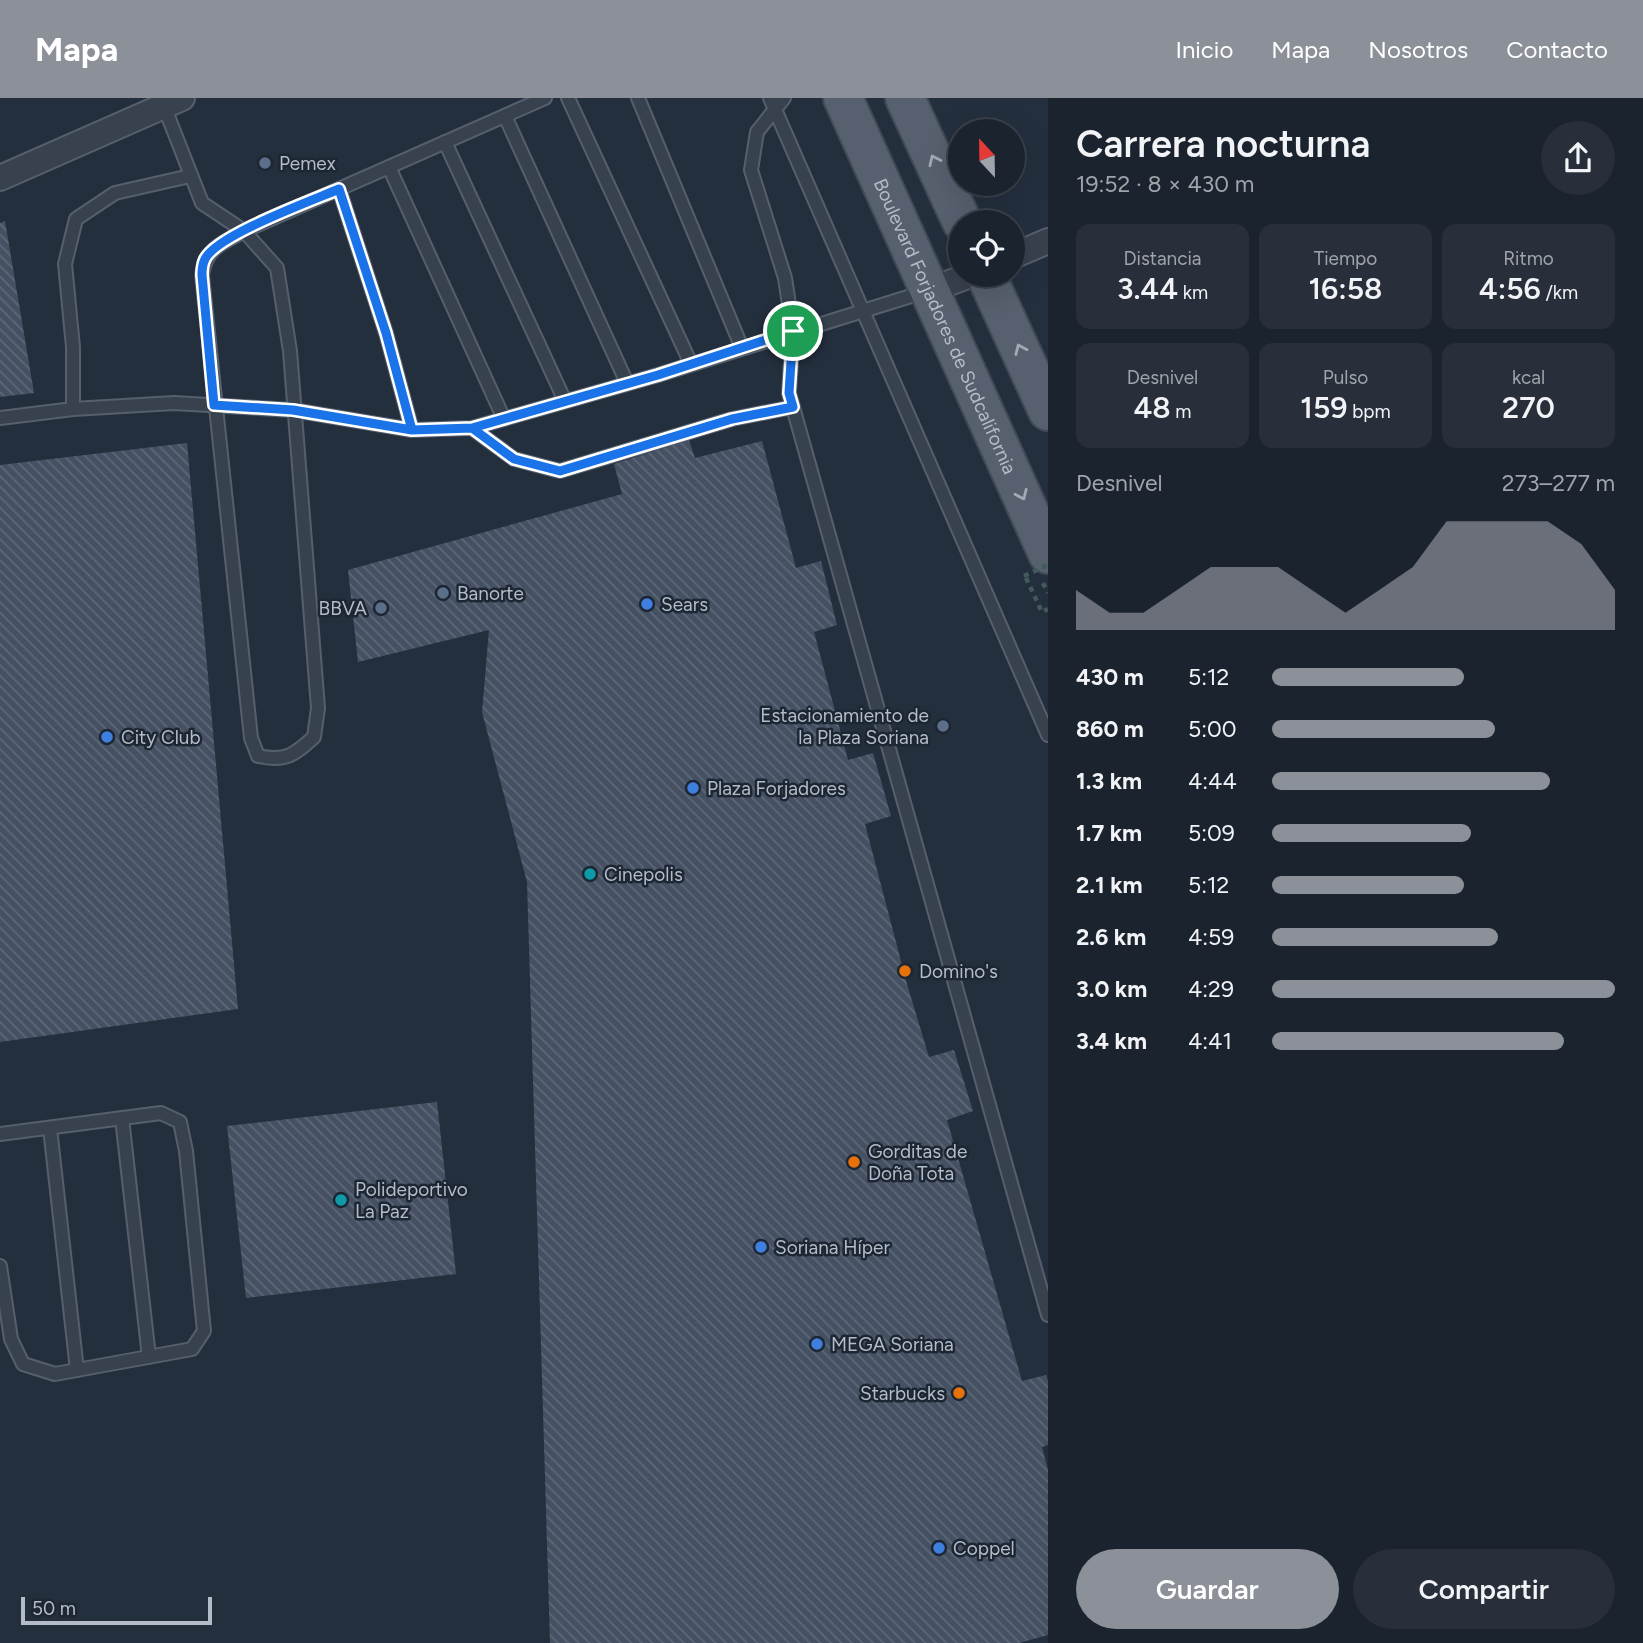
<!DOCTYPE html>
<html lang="es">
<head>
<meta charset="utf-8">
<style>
  :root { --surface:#1b232e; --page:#282f3a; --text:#f1f3f6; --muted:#a0a4aa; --line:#39404a; --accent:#8c9099 }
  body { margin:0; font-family:Figtree,sans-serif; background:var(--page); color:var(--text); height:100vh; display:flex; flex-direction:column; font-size:26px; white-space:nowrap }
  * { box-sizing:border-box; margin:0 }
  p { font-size:23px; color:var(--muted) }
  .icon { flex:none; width:38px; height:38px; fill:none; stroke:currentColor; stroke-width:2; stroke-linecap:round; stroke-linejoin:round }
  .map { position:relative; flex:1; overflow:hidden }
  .panel { display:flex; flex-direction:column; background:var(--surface); width:595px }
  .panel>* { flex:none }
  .needle { width:46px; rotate:338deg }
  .fabs { position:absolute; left:948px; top:21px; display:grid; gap:14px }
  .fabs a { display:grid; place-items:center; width:77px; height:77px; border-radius:50%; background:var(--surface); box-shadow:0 7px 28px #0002,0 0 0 2px var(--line); font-size:35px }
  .scale { position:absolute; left:21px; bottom:18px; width:191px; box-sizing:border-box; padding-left:7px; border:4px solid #b4bcc9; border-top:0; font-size:19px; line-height:24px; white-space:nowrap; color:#b4bcc9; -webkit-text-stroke:5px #1d2633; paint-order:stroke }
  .pin { position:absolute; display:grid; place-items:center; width:60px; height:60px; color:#fff; margin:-30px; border:4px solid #fff; border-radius:50%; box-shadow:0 2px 7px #0007 }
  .round { display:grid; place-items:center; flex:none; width:74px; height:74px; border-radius:37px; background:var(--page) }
  .head { display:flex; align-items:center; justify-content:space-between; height:119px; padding:0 28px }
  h1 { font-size:38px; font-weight:600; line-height:52px }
  .metrics { display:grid; grid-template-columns:repeat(3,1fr); gap:10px; height:119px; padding:7px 28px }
  .metrics div { display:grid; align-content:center; border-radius:14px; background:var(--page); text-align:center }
  .metrics b { font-size:30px; font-weight:600 }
  .metrics small { font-size:19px; font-weight:400 }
  .metrics p { font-size:19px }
  .chart { height:196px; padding:14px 28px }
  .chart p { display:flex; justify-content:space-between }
  .chart svg { width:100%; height:126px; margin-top:7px; fill:var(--accent); opacity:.7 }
  .primary-button { display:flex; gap:14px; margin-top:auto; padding:14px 28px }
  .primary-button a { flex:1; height:80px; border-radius:42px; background:var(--accent); color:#fff; font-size:28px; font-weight:600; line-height:80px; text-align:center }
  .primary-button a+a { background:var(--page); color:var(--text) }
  ul { padding:0 28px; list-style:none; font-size:23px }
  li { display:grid; grid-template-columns:112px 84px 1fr; align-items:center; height:52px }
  li i { height:18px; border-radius:9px; background:var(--accent) }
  header { display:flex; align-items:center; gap:42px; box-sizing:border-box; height:98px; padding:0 35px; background:var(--accent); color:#fff }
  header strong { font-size:33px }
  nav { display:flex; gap:38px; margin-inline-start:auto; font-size:24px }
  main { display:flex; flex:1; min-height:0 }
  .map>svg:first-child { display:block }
  .building { fill:url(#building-back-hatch) }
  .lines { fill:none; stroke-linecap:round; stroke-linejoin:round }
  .service-casing { stroke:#565f6c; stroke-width:16 }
  .minor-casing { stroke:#565f6c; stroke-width:28 }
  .primary-casing { stroke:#414a57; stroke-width:42 }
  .path { stroke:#44595c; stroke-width:4.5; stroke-dasharray:5 5; stroke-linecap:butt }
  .service { stroke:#38414e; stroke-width:12 }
  .minor { stroke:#38414e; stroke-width:24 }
  .primary { stroke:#56606e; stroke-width:38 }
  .path-bridge { stroke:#44595c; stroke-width:4.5; stroke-dasharray:5 5; stroke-linecap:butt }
  .oneway { stroke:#a1aab7 }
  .route-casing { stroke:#fff; stroke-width:14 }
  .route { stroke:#1a73e8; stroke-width:9 }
  .service-dot { fill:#5c6f8a; stroke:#1d2633; stroke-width:2.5 }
  .shop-dot { fill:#3f7fe0; stroke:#1d2633; stroke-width:2.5 }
  .culture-dot { fill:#0f9aa8; stroke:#1d2633; stroke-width:2.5 }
  .food-dot { fill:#e8710a; stroke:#1d2633; stroke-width:2.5 }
  .labels { text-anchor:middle; stroke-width:5; stroke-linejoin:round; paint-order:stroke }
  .poi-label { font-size:19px; fill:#b4bcc9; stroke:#1d2633; text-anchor:start }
  .street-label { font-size:19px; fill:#b4bcc9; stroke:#1d2633 }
</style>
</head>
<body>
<header>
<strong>Mapa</strong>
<nav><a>Inicio</a><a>Mapa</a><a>Nosotros</a><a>Contacto</a></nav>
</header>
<main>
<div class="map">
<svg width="1048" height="1545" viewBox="0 0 1048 1545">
  <defs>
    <pattern id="building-back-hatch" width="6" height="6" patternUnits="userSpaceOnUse" patternTransform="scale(1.75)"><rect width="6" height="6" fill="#455162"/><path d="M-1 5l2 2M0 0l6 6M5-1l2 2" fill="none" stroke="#5d6877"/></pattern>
  </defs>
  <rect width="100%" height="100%" fill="#242f3e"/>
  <g class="building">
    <polygon points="5,123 34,295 0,299 0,125"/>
    <polygon points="689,342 695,360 762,343 796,470 821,463 837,527 814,534 848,662 873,655 891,718 865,726 907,886 929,959 954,952 973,1013 947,1022 1022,1283 1046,1277 1048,1283 1048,1347 1042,1349 1048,1372 1048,1537 1019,1545 550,1545 527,784 482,614 489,532 358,564 348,472 622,396 614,366"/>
    <polygon points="187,345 238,911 0,944 0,367"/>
    <polygon points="437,1004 456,1176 246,1200 227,1028"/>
  </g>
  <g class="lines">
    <g class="service-casing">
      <g id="service">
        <polyline points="568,0 691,266"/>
        <polyline points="638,0 742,250"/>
        <polyline points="770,0 1048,637"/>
        <polyline points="784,0 757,34 751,72 785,180 793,233 789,295 1048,1217"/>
        <polyline points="164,8 202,105 244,133 545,0"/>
        <polyline points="505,18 627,285"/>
        <polyline points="445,44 565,303"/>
        <polyline points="389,69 504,321"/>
        <polyline points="339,91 386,235 412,332"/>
        <path d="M244,133l33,37 13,83 28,357 -4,29c-20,18 -28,25 -56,19l-7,-18 -49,-463c4,-27 20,-32 42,-44z"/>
        <polyline points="73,311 73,249 65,166 76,121 115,95 190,78"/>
        <polyline points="0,320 73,311 174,305 293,312 412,332 472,330 658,277 927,193"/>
        <polyline points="472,330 514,361 560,373 732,321 793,309"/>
        <polyline points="122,1020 149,1259"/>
        <polyline points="50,1030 77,1272"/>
        <polyline points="0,1036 161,1015 180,1024 186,1053 204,1233 192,1251 55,1276 23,1266 11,1241 0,1168"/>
      </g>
    </g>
    <g class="minor-casing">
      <g id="minor">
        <polyline points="0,80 182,0"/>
        <polyline points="1013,158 1048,143"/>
        <polyline points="931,192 970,177"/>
      </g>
    </g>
    <g class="primary-casing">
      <g id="primary">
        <path id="s1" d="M843,0l205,456"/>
        <polyline points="905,0 962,124"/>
        <polyline points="986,177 1048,313"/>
      </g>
    </g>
    <g class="path">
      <polyline points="1026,480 1042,514 1048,511"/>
      <polyline points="1043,485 1048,495"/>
    </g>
    <use href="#service" class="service"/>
    <use href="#minor" class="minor"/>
    <use href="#primary" class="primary"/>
    <polyline class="path-bridge" points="1024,478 1048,467"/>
  </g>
  <defs><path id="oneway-chevron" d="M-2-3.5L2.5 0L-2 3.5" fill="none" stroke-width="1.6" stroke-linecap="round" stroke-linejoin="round" transform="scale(1.75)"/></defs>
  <g class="oneway">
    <use href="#oneway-chevron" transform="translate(934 62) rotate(-115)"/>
    <use href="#oneway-chevron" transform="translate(1020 251) rotate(-114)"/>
    <use href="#oneway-chevron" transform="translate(1022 397) rotate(66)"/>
  </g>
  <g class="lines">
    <g class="route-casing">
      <path id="route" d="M793,233l-135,44 -186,53 -60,2 -119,-20 -79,-5 -12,-130c0,-5 1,-12 3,-16 12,-24 106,-58 134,-70l47,144 26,97 60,-2 42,31 46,12 172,-52 61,-12 -4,-14 4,-62"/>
    </g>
    <use href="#route" class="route"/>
  </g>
  <g class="service-dot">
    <circle cx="265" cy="65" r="7"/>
    <circle cx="443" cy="495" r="7"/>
    <circle cx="381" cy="510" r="7"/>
    <circle cx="943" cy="628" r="7"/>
  </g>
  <g class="shop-dot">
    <circle cx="647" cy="506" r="7"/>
    <circle cx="107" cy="639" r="7"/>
    <circle cx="693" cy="690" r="7"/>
    <circle cx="761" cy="1149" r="7"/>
    <circle cx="817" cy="1246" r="7"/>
    <circle cx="939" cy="1450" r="7"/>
  </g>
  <g class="culture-dot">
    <circle cx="590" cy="776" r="7"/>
    <circle cx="341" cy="1102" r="7"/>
  </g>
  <g class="food-dot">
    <circle cx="905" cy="873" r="7"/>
    <circle cx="854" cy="1064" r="7"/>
    <circle cx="959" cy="1295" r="7"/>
  </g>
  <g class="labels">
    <g class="poi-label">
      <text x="279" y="72">Pemex</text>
      <text x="457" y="502">Banorte</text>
      <text x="661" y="513">Sears</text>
      <text x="367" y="517" text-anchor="end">BBVA</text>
      <text x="929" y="624" text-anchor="end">Estacionamiento de<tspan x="929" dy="22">la Plaza Soriana</tspan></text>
      <text x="121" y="646">City Club</text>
      <text x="707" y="697">Plaza Forjadores</text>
      <text x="604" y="783">Cinepolis</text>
      <text x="919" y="880">Domino's</text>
      <text x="868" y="1060">Gorditas de<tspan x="868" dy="22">Doña Tota</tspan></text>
      <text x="355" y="1098">Polideportivo<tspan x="355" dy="22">La Paz</tspan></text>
      <text x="775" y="1156">Soriana Híper</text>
      <text x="831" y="1253">MEGA Soriana</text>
      <text x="945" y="1302" text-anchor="end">Starbucks</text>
      <text x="953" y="1457">Coppel</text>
    </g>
    <g class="street-label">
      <text dy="7" stroke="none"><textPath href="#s1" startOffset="250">Boulevard Forjadores de Sudcalifornia</textPath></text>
    </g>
  </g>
</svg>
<div class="fabs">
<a><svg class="needle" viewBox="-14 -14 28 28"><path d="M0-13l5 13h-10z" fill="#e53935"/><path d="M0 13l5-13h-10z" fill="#a0a4aa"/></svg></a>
<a><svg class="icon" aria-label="locate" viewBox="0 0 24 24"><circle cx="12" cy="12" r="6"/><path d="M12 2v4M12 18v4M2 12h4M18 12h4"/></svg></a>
</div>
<div class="scale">50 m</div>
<div class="pin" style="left:793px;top:233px;background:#1e9e55"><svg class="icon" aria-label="arrive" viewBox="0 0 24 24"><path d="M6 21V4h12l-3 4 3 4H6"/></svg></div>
</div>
<section class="panel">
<div class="head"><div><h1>Carrera nocturna</h1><p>19:52 · 8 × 430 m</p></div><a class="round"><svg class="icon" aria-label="share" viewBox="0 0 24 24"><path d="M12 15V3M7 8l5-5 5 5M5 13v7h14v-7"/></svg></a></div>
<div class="metrics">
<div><p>Distancia</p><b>3.44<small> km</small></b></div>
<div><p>Tiempo</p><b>16:58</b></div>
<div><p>Ritmo</p><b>4:56<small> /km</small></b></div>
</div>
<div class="metrics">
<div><p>Desnivel</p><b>48<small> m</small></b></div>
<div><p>Pulso</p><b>159<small> bpm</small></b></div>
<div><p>kcal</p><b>270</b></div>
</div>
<div class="chart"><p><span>Desnivel</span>273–277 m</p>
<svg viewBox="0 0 160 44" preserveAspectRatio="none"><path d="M0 44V30L10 38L20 38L30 30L40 22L50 22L60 22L70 30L80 38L90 30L100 22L110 6L120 6L130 6L140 6L150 14L160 30V44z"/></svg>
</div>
<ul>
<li><b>430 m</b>5:12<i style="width:56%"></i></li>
<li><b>860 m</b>5:00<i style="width:65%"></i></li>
<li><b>1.3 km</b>4:44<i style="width:81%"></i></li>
<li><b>1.7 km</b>5:09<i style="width:58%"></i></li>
<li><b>2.1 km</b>5:12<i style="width:56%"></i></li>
<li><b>2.6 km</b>4:59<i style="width:66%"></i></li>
<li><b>3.0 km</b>4:29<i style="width:100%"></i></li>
<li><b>3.4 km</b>4:41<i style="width:85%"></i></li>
</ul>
<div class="primary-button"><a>Guardar</a><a>Compartir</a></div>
</section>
</main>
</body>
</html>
